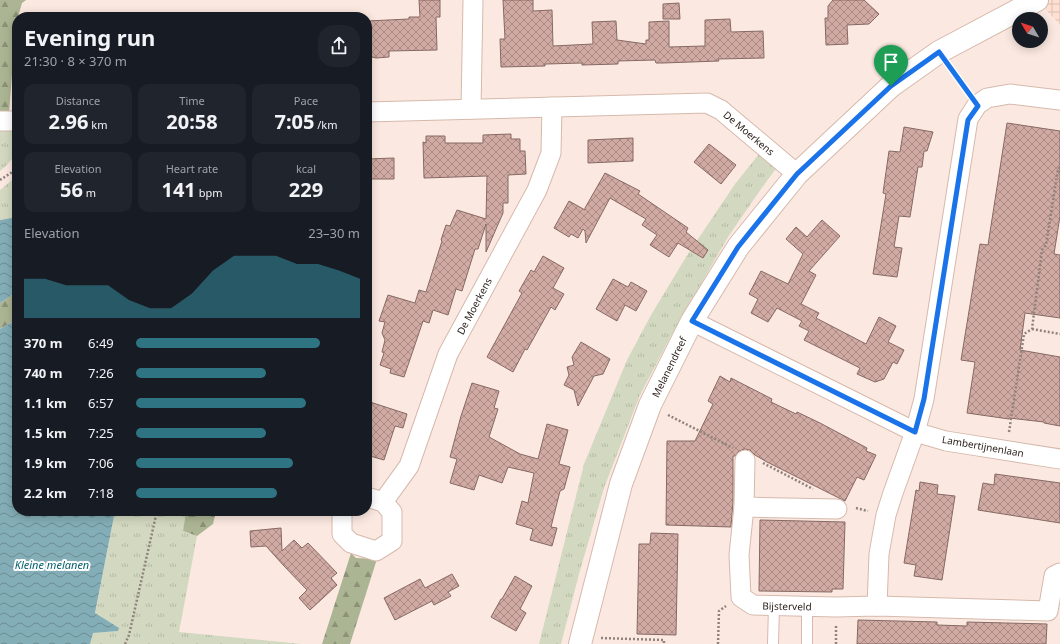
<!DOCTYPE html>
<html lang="en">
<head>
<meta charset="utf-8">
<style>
  :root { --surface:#171b24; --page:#20242c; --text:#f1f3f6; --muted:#9ea1a6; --accent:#2f7483 }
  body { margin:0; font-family:"Noto Sans",sans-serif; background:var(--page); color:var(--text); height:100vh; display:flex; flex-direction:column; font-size:15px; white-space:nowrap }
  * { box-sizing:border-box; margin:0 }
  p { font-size:13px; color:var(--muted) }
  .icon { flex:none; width:22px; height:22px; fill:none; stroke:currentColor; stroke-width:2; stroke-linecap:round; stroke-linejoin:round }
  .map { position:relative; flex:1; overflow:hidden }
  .drawer { position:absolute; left:12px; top:12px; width:360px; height:504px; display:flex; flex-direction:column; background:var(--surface); border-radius:16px; box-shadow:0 2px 10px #0003 }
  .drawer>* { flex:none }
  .needle { width:26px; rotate:309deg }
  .buttons { position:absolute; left:1012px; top:12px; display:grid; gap:8px }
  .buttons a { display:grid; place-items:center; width:36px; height:36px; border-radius:50%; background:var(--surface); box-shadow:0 2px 10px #0003; font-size:20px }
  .pin { position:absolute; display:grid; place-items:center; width:34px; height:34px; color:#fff; margin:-41px -17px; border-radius:50% 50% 50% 0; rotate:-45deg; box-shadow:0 0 4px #0007 }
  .pin .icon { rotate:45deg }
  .round { display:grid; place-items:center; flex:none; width:42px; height:42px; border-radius:16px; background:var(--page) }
  .headline { display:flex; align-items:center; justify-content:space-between; height:68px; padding:0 12px }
  h1 { font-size:22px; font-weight:700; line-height:30px }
  .metrics { display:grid; grid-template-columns:repeat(3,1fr); gap:6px; height:68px; padding:4px 12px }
  .metrics div { display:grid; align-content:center; border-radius:10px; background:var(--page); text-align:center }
  .metrics b { font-size:20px; font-weight:700 }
  .metrics small { font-size:11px; font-weight:400 }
  .metrics p { font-size:11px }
  .chart { height:112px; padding:8px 12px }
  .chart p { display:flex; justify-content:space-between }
  .chart svg { width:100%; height:72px; margin-top:4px; fill:var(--accent); opacity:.7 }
  ul { padding:0 12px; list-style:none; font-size:13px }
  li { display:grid; grid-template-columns:64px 48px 1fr; align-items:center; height:30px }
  li i { height:10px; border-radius:5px; background:var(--accent) }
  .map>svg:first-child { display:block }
  .industrial { fill:url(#industrial-grid) }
  .grass { fill:url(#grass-tufts) }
  .forest { fill:url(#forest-firs) }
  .water { fill:url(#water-waves) }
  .building { fill:url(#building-cross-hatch); stroke:#866963 }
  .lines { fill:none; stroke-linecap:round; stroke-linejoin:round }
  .service-casing { stroke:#d6b9ac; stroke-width:12 }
  .minor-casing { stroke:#d6b9ac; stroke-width:21 }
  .tertiary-casing { stroke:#d6b9ac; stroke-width:24 }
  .path { stroke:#8f817b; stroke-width:2.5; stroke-dasharray:2 2; stroke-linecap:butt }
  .service { stroke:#fff; stroke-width:10 }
  .minor { stroke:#fff; stroke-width:19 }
  .tertiary { stroke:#fff; stroke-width:22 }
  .route-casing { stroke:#fff; stroke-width:8 }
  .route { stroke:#1a73e8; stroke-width:5 }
  .labels { text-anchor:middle; stroke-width:4; stroke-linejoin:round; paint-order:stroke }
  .street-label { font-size:10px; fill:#271c18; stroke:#fff }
  .water-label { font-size:11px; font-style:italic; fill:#005e6b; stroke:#fff }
</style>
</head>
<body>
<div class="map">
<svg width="1060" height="644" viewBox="0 0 1060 644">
  <defs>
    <pattern id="industrial-grid" width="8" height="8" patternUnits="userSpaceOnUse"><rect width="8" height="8" fill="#fedfd1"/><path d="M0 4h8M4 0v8" fill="none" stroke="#dabfb3"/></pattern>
    <pattern id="grass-tufts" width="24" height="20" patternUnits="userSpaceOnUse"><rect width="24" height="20" fill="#d3d9c0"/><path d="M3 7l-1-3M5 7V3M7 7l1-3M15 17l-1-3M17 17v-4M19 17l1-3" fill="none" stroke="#b5baa4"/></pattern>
    <pattern id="forest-firs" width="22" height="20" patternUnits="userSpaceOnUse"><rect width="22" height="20" fill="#acb593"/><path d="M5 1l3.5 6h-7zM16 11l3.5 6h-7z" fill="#8c9277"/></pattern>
    <pattern id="water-waves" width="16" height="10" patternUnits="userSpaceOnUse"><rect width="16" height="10" fill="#84aeb7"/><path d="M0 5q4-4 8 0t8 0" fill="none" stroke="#6c8d94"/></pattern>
    <pattern id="building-cross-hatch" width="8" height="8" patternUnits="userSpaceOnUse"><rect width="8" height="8" fill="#d1aba3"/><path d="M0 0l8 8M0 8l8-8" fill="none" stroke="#aa8a84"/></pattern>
  </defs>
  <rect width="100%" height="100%" fill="#fbe9e1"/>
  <polygon class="industrial" points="1037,0 1060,0 1060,25"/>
  <g class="grass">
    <polygon points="0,128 17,129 17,153 6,166 0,171"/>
    <polygon points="763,149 781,164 775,170 761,189 728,237 671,336 640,395 604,488 579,574 561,644 539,644 584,464 627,360 651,315 686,257 735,184"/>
    <polygon points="17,176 17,217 0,220 0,190"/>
    <polygon points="115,511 186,511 183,531 197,536 179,632 302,644 90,644 92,633 117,631 95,614"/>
  </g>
  <g class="forest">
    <polygon points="0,0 26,0 22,3 18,17 17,17 16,24 9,113 0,113"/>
    <polygon points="17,292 17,319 0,329 0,303"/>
    <polygon points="186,511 216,511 213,524 197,536 183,531"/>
    <polygon points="351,553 356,558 377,559 350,644 322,644"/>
  </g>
  <g class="water">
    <polygon points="17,217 17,292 0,303 0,220"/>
    <polygon points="17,319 17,511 115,511 95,613 119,628 118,631 93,633 90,644 0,644 0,329"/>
  </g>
  <g class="building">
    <polygon points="419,0 440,0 440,17 436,17 437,50 389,51 389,57 376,58 372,57 372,56 367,56 367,21 409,19 409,17 420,17"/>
    <polygon points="503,0 533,0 533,11 552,10 553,46 593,44 592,22 616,21 617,40 646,44 646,40 649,40 649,22 669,21 669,47 705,46 705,20 730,19 731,32 763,31 764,58 718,59 719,61 663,63 656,63 655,60 618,61 618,64 582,65 582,63 547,64 545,64 545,66 501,67 500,39 505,39"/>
    <polygon points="833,0 864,0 879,14 869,24 847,25 848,44 826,45 825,18 828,18 828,6"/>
    <polygon points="679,3 680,19 663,19 663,4"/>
    <polygon points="1007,123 1060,131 1060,216 1054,254 1060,255 1060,318 1025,313 1020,350 1060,357 1060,426 1044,423 1044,422 1009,418 1009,419 967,413 975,362 961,360 980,244 988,245"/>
    <polygon points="904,127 933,132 927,151 924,151 922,167 918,167 910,217 899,216 894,247 902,248 897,277 873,274 886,194 883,193 889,151 900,152"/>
    <polygon points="511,134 511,139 520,139 520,151 525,151 526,174 508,175 508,203 503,203 503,213 486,252 486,224 478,249 475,249 462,291 456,289 448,315 433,310 429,323 423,321 404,377 390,373 391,369 380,365 384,353 382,352 385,340 382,333 385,322 379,321 388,295 415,303 419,290 426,292 442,241 441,240 446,225 450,226 457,210 486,219 487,176 424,178 423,142 426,143 426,136 445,136 445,143 483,143 483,135"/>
    <polygon points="633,138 633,161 588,163 588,140"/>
    <polygon points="709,144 736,165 721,184 694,162"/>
    <polygon points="394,158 394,179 367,179 367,159"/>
    <polygon points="605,173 640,191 638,194 688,228 686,232 708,250 703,258 678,243 669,257 650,245 657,235 642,225 646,219 610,198 586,243 585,231 583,229 578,238 571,234 569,237 554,228 569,201 585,210 585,208"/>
    <polygon points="822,220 840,236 809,271 816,275 801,304 819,313 816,318 866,344 879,317 896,326 888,342 904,350 897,364 893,362 884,379 875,382 857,374 860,368 804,340 809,331 799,326 802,321 777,308 768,322 751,313 758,299 749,294 761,271 788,284 803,254 786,239 796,227 807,237"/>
    <polygon points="543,256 564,268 553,288 564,294 555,310 551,307 527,350 525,349 513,372 487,357 522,293 519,291 531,270 534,272"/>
    <polygon points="613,279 628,287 631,282 647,291 636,311 625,305 617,321 596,309"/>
    <polygon points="581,342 610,359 603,374 594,376 578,406 574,390 564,385 569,375 567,367 574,365 572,357"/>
    <polygon points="720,376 730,382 731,378 772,399 771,402 796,414 797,412 820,423 867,448 866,451 876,455 864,480 857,477 845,501 767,462 755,455 750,450 745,449 739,451 735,456 733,456 733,501 731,527 666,525 667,441 695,441 713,404 708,401"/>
    <polygon points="472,383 499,391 494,408 498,409 489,437 520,454 538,459 547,424 568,430 559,464 570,467 564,489 560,491 551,527 557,528 552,546 530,540 533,529 516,524 522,501 528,503 534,473 508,467 502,483 479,475 474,490 450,483 457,459 450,457 461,416"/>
    <polygon points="370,402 407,414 403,428 395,426 384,460 370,456 371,452 367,451 367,411"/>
    <polygon points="995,474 1060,483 1060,523 978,510 983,483 994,485"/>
    <polygon points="920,482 938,485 937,494 955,496 942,580 914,576 916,565 904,563 916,490 919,491"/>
    <polygon points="760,520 845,522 843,589 832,589 832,592 759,591"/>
    <polygon points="281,528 282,551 294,540 302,548 308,543 337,573 331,578 337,585 310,610 299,598 307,590 284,566 266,546 251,547 250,531"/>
    <polygon points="651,533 678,534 676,635 637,634 639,544 650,544"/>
    <polygon points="452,574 459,586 448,592 451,596 434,605 432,601 395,620 384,598 420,579 425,588"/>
    <polygon points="515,576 532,586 520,609 526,613 516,631 491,617 501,599 502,599"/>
    <polygon points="858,620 937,622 937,625 967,626 967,622 1047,624 1046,644 857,644"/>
  </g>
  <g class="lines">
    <g class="service-casing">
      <g id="service">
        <polyline points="773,644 774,606"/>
        <polyline points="807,644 807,606"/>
      </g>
    </g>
    <g class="minor-casing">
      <g id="minor">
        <polyline points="471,109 473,0"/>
        <polyline points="367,112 707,103 721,110 797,174"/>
        <polyline points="0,121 17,121"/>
        <polyline points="692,321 915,432 946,441 1060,459"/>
        <polyline points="745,460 744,507 739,555 741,597 753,605 836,607 877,606 1048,611 1054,576 1060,573"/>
        <polyline points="383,502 409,466 448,354 537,190 551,153 552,107"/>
        <polyline points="744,507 837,509"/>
        <polyline points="342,511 342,534 351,543 376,551 392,541 392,512 383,502 367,497"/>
        <polyline points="877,606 879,554 886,515 893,493 915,432 924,399 968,119 977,105 987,98 1010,94 1060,100"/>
      </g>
    </g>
    <g class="tertiary-casing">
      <polyline id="tertiary" points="580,644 621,484 650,405 692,321 738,247 797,174 891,86 939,52 1037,0"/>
    </g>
    <g class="path">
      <polyline points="951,68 967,90"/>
      <polyline points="0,180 17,169"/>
      <polyline points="1032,329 1060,334"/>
      <polyline points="668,415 733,448"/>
      <polyline points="1009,432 1024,334 1032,329 1042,250 1046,245 1058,169 1060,167"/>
      <polyline points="763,463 813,489"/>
      <polyline points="856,508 868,511"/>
      <polyline points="836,626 836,644"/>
      <polyline points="601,638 664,640 664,644"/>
      <polyline points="125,644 129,635 157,511"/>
      <polyline points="718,644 719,611 726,606"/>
    </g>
    <use href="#service" class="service"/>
    <use href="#minor" class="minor"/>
    <use href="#tertiary" class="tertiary"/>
  </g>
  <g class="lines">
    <g class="route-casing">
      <polygon id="route" points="939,52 978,106 968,120 924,399 915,432 692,321 738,247 797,174 891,86"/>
    </g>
    <use href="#route" class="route"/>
  </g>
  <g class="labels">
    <g class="street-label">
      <text transform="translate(749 133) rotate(40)" y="4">De Moerkens</text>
      <text transform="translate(474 306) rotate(-62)" y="4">De Moerkens</text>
      <text transform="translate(669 367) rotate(-64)" y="4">Melanendreef</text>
      <text transform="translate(983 446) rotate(10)" y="4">Lambertijnenlaan</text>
      <text transform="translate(787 606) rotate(1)" y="4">Bijsterveld</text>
    </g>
    <g class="water-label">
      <text x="52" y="569">Kleine melanen</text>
    </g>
  </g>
</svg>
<div class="buttons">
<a><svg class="needle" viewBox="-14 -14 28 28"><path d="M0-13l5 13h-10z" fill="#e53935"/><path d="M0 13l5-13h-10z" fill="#9ea1a6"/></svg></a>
</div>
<div class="pin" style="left:891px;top:86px;background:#1e9e55"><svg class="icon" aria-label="arrive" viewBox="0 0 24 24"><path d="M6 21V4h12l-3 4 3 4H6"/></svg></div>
<section class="drawer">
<div class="headline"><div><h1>Evening run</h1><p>21:30 · 8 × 370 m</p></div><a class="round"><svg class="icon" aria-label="share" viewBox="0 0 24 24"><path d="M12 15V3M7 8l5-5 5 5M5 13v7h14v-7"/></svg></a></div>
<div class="metrics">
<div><p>Distance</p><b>2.96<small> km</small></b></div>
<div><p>Time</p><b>20:58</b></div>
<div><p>Pace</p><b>7:05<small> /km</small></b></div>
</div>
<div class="metrics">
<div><p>Elevation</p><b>56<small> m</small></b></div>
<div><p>Heart rate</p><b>141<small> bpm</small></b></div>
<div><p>kcal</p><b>229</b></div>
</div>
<div class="chart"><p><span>Elevation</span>23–30 m</p>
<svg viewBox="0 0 160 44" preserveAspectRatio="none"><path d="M0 44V20L10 20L20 24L30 24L40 24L50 33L60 38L70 38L80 29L90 15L100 6L110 6L120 6L130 11L140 11L150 15L160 20V44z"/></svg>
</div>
<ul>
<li><b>370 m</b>6:49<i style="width:82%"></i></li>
<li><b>740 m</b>7:26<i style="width:58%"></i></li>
<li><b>1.1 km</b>6:57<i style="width:76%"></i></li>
<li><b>1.5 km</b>7:25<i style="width:58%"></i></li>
<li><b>1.9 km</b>7:06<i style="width:70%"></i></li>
<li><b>2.2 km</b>7:18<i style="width:63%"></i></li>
</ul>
</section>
</div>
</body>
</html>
